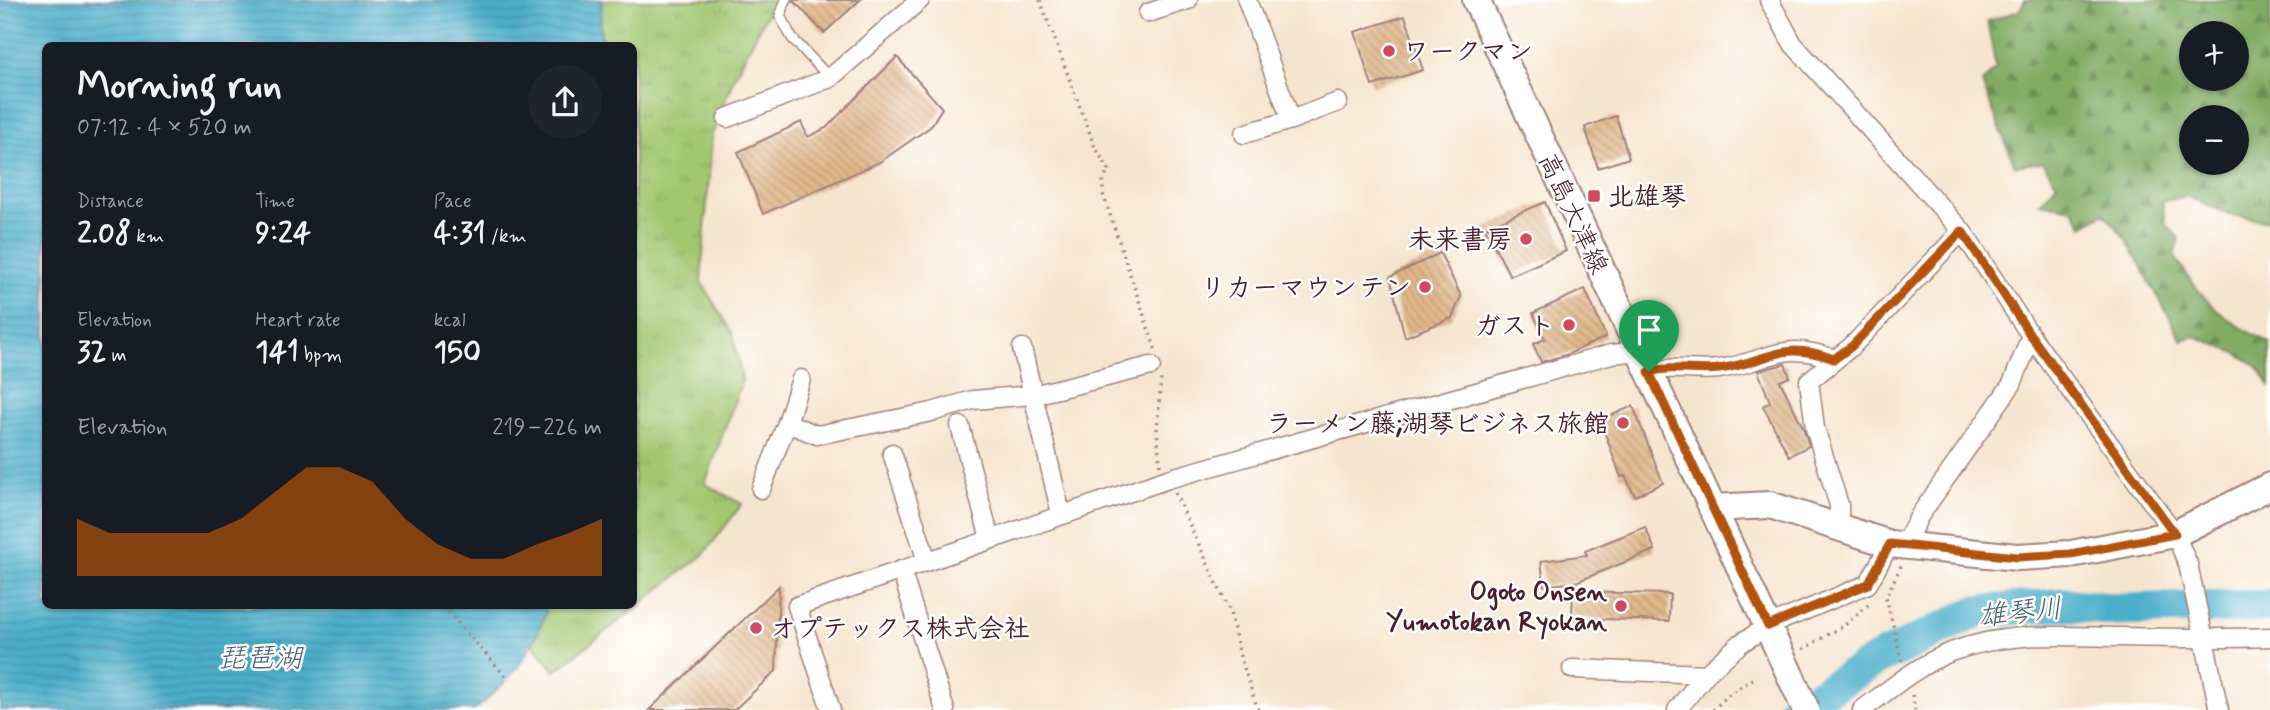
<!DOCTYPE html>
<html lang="en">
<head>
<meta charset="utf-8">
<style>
  :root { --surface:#171b24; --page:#20242c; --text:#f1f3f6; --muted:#9ea1a6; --accent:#b45309 }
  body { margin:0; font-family:Mynerve,"Klee One",sans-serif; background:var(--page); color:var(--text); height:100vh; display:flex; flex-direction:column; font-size:26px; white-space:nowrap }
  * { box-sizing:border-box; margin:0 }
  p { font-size:23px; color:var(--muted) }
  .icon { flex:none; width:38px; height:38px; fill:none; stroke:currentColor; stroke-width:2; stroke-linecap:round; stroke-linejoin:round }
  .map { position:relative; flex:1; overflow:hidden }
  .panel { position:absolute; left:42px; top:42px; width:595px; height:567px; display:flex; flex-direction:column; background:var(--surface); border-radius:10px; box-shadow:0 2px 5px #0004 }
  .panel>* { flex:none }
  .tools { position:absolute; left:2179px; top:21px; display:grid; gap:14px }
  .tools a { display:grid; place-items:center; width:70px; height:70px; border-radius:50%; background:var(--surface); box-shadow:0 2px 5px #0004; font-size:35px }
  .pin { position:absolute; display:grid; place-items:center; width:60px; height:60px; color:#fff; margin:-72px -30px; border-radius:50% 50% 50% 0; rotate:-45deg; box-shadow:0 0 7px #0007 }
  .pin .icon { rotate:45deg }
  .round { display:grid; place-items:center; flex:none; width:74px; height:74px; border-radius:37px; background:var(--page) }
  .summary { display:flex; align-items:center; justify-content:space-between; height:119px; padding:0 35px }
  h1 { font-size:38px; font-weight:700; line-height:52px }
  .metrics { display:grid; grid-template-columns:repeat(3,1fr); gap:10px; height:119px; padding:7px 35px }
  .metrics div { display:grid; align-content:center }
  .metrics b { font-size:30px; font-weight:700 }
  .metrics small { font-size:19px; font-weight:400 }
  .metrics p { font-size:19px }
  .chart { height:196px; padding:14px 35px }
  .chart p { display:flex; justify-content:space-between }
  .chart svg { width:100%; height:126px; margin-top:7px; fill:var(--accent); opacity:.7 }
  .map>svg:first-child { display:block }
  .grass { fill:url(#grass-tufts); stroke:#76734e; stroke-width:2 }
  .forest { fill:url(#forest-firs); stroke:#666647; stroke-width:2; fill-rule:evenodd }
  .water { fill:url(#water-rules); stroke:#4b677b; stroke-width:2 }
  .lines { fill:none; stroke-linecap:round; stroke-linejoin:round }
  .river { stroke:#4cafcb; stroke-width:33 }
  .building { fill:url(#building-back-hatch) }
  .lane-casing { stroke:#a0827c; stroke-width:12 }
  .street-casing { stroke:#a0827c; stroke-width:21 }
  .secondary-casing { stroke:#a0827c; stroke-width:30 }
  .path { stroke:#a0827c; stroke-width:3.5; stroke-dasharray:2 5; stroke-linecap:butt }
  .lane { stroke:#fff; stroke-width:9 }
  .street { stroke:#fff; stroke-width:18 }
  .secondary { stroke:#fff; stroke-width:26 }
  .secondary-bridge-casing { stroke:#a0827c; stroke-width:30; stroke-linecap:butt }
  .secondary-bridge { stroke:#fff; stroke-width:26 }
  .route-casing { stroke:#fff; stroke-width:14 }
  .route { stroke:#b45309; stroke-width:9 }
  .poi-dot { fill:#d1495b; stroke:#fff; stroke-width:2.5 }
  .labels { text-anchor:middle; stroke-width:5; stroke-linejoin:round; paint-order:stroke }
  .poi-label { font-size:26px; font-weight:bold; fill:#4a1f2b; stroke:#fff; text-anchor:end }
  .street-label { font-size:26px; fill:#4a1f2b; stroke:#fff }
  .water-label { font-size:28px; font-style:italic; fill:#4b6073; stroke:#fff }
</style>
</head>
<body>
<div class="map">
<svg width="2270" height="710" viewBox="0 0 2270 710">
  <defs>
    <pattern id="grass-tufts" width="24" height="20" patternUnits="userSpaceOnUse" patternTransform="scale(1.75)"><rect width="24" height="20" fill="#a2c771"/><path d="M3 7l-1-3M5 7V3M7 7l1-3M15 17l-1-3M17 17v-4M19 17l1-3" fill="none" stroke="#8daa62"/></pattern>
    <pattern id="forest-firs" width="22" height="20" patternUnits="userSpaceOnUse" patternTransform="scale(1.75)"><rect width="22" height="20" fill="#81ac63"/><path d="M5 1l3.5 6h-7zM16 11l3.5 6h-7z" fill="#6c8b52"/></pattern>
    <pattern id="water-rules" width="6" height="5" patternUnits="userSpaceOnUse" patternTransform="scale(1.75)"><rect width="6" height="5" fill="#4cafcb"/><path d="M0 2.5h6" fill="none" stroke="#418ea5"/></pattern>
    <pattern id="building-back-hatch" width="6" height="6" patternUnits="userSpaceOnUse" patternTransform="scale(1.75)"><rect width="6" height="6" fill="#e1b88b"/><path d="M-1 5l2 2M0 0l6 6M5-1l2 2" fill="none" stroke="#b89572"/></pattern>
  </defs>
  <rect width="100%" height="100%" fill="#fff"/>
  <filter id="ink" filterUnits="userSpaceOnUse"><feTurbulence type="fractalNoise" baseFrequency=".0143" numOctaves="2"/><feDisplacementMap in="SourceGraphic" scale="14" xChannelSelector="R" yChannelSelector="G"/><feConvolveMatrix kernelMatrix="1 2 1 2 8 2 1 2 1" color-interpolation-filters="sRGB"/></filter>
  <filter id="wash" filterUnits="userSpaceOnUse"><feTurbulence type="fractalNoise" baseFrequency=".00686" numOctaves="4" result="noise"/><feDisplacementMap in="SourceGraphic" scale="28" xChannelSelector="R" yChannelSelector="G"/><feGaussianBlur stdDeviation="1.57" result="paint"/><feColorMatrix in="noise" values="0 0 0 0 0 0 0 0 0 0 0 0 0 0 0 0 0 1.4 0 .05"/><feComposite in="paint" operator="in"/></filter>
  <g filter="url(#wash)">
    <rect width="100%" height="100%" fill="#f6e5ce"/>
    <polygon class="grass" points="602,0 774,0 734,77 712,135 701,282 733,334 742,380 705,484 742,504 704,554 555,671 533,644 546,613 545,606 634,606 634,46 603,45 600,27"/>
    <path class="forest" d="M2025,0h245v221l-39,-6 -45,-19 -24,6 4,23 13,13 -5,17c31,49 44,62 96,88v43l-14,-21 -20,-12 -41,-17 -13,4 -56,-101 -22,-26 -21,13 -10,-17 -33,-6 17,-19 -14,-22 -28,4 -33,-83 14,-15 -9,-47 32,-10zM2191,33h45v46h-45zM2191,117h45v46h-45z"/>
    <path class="water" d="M0,0h602l-2,27 3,18 -557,1v560h499l1,7c-21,50 -30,61 -71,97h-475z"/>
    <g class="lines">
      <polyline class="river" points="1793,710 1878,659 1976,612 2064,604 2117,610 2270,606"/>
    </g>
    <g id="blocks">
      <g class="building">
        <polygon points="793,0 860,0 824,33"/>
        <polygon points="1405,16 1423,70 1372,86 1355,32"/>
        <polygon points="897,57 942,108 930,127 880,162 763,214 738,152 801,122 808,137 826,128"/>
        <polygon points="1616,116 1629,158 1598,168 1585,127"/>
        <polygon points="1545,202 1566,251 1510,276 1485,228"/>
        <polygon points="1440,253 1461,296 1452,318 1405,337 1390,277"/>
        <polygon points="1585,289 1606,337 1566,355 1541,362 1533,344 1545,339 1533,313"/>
        <polygon points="1785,364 1790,377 1780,381 1803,427 1809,446 1789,456 1763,406 1770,402 1758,371"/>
        <polygon points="1633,406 1663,483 1635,496 1625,476 1621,477 1600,420"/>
        <polygon points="1645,527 1655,550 1576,582 1544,586 1541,561 1587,555 1585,551"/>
        <polygon points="779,586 776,671 734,710 649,710"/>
        <polygon points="1573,592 1670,594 1669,621 1572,618"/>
      </g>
    </g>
  </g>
  <g filter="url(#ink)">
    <use href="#blocks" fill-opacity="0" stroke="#a0827c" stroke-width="2"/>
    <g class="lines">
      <g class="lane-casing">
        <polyline id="lane" points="786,0 780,16 792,38 830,78"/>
      </g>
      <g class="street-casing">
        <g id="street">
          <polyline points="1769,0 1793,44 1962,231 2031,336 2175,534 2188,564 2219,710"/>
          <polyline points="1148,13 1188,0"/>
          <polyline points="727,118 830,78 920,0"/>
          <polyline points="1291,120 1338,102"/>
          <polyline points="1244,134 1291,120 1247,0"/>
          <polyline points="1022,348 1061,514"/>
          <path d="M1649,372c24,-7 46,0 70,-3 51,-7 60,-30 115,-10"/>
          <polyline points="787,423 801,379"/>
          <polyline points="960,426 990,539"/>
          <polyline points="892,453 927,561"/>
          <polyline points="761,489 787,423 817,435 932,412 973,400 1033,395 1151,366"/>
          <polyline points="1839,527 1839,505 1815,428 1809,381 1852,346 1962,231"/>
          <polyline points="1905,543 1920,515 2012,384 2031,336"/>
          <polyline points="901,570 945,710"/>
          <polyline points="1572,669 1706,674"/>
          <polyline points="831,710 797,606 1168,479 1611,354 1640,351"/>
          <polyline points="1677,710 1706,674 1741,643 1768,626 1868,584 1890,544"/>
          <path d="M1862,710c28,-21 56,-45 89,-58 55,-21 112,-16 169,-15 50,1 100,2 150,0"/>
        </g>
      </g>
      <g class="secondary-casing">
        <g id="secondary">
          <polyline points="1476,0 1780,653"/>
          <polyline points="1712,508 1770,505 1890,544 2017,557 2071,554 2175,534 2270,486"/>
        </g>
      </g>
      <g class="path">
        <polyline points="1040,0 1094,145 1109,170 1103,180 1103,194 1156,351"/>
        <polyline points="1160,465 1157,429 1161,379"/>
        <polyline points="1175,493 1230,612 1240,656 1258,710"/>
        <polyline points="1901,566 1886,597 1902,661"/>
        <polyline points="448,612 509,680"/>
        <polyline points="1803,649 1846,624 1869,604"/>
        <polyline points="1912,695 1915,710"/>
        <polyline points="1713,710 1728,695 1754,678"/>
      </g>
      <use href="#lane" class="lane"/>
      <use href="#street" class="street"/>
      <use href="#secondary" class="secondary"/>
      <g class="secondary-bridge-casing">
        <polyline id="secondary-bridge" points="1780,653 1806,710"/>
      </g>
      <use href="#secondary-bridge" class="secondary-bridge"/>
    </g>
  </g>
  <g class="lines" filter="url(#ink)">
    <g class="route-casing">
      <path id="route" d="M1962,231l69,105 144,198 -104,20 -54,3 -127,-13 -22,40 -100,42 -119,-254c24,-7 46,0 70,-3 51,-7 60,-30 115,-10l18,-13z"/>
    </g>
    <use href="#route" class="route"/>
  </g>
  <g class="poi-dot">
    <circle cx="1389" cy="51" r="7"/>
    <rect x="1587" y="189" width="14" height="14" rx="3.5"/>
    <circle cx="1526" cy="239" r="7"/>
    <circle cx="1425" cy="287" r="7"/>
    <circle cx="1569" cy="325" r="7"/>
    <circle cx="1623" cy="423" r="7"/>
    <circle cx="1621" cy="606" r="7"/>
    <circle cx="756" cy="628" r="7"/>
  </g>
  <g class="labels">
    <g class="poi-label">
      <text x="1403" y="60" text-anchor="start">ワークマン</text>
      <text x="1608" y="205" text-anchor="start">北雄琴</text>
      <text x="1512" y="248">未来書房</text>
      <text x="1411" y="296">リカーマウンテン</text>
      <text x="1555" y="334">ガスト</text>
      <text x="1609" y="432">ラーメン藤;湖琴ビジネス旅館</text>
      <text x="1607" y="600">Ogoto Onsen<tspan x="1607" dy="30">Yumotokan Ryokan</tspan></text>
      <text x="770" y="637" text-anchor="start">オプテックス株式会社</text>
    </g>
    <g class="street-label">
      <text transform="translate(1574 213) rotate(65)" y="9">高島大津線</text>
    </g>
    <g class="water-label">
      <text transform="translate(2020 611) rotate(-6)" y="10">雄琴川</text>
      <text x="260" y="667">琵琶湖</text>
    </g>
  </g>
</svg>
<div class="tools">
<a>+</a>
<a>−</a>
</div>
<div class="pin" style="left:1649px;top:372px;background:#1e9e55"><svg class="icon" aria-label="arrive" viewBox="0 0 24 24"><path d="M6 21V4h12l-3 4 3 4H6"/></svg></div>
<section class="panel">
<div class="summary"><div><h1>Morning run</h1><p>07:12 · 4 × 520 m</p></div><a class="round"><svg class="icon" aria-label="share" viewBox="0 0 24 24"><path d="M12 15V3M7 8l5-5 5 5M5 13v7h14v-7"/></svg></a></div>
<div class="metrics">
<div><p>Distance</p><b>2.08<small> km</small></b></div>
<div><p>Time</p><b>9:24</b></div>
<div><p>Pace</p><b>4:31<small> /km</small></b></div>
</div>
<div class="metrics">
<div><p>Elevation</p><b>32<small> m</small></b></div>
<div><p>Heart rate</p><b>141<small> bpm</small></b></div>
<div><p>kcal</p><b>150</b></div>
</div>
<div class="chart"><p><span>Elevation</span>219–226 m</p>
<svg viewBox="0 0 160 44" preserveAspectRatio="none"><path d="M0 44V24L10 29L20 29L30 29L40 29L50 24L60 15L70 6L80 6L90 11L100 24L110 33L120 38L130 38L140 33L150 29L160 24V44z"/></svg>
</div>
</section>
</div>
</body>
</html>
